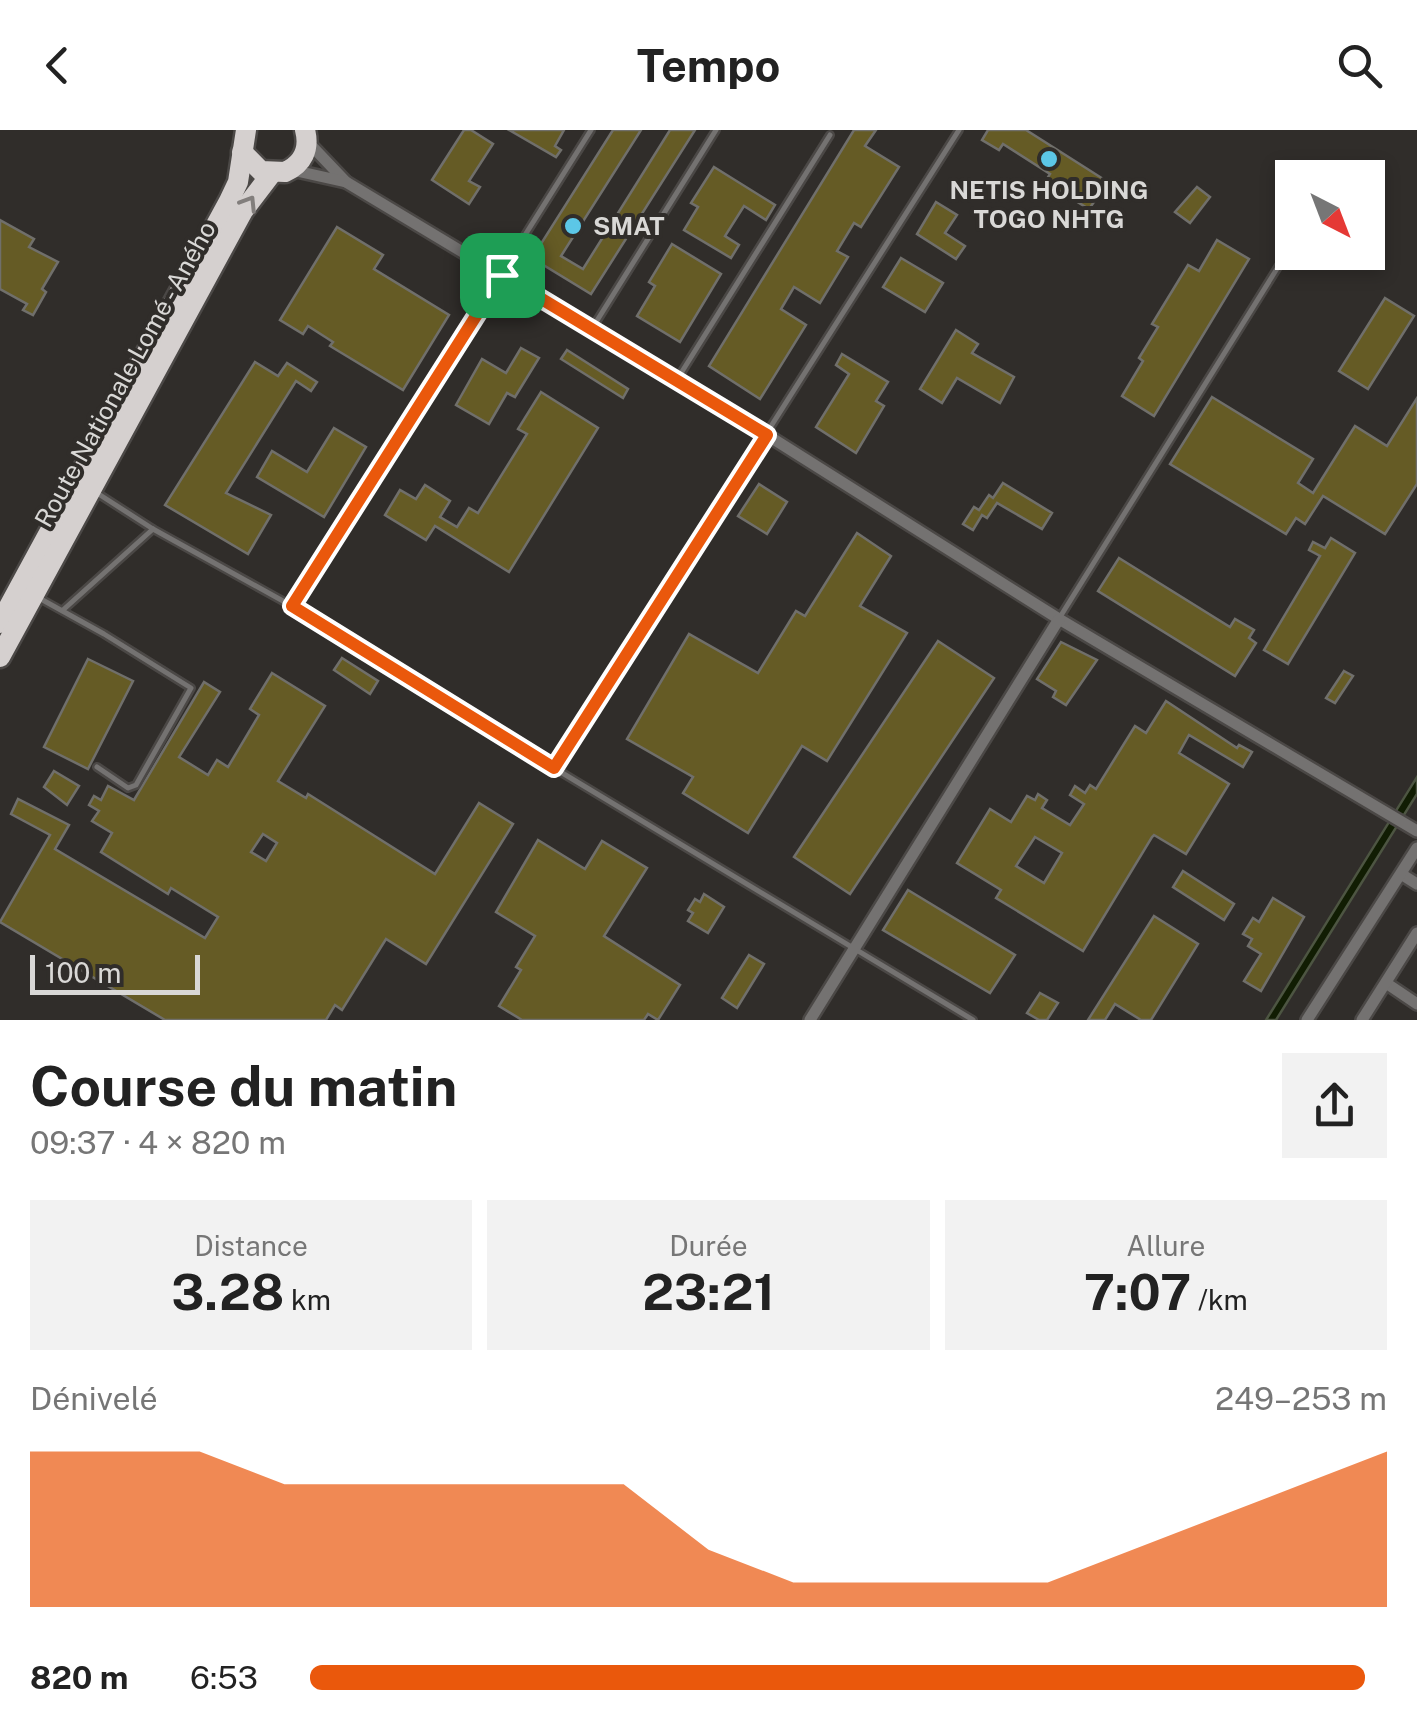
<!DOCTYPE html>
<html lang="fr">
<head>
<meta charset="utf-8">
<style>
  :root { --surface:#fff; --page:#f2f2f2; --text:#222; --muted:#767676; --accent:#ea580c }
  body { margin:0; font-family:"Public Sans",sans-serif; background:var(--page); color:var(--text); height:100vh; display:flex; flex-direction:column; font-size:38px; white-space:nowrap }
  * { box-sizing:border-box; margin:0 }
  p { font-size:32px; color:var(--muted) }
  .icon { flex:none; width:55px; height:55px; fill:none; stroke:currentColor; stroke-width:2; stroke-linecap:round; stroke-linejoin:round }
  .map { position:relative; height:890px; overflow:hidden }
  .drawer { display:flex; flex-direction:column; background:var(--surface); flex:1 }
  .drawer>* { flex:none }
  .needle { width:65px; rotate:138deg }
  .tools { position:absolute; left:1275px; top:30px; display:grid; gap:20px }
  .tools a { display:grid; place-items:center; width:110px; height:110px; border-radius:0px; background:var(--surface); box-shadow:0 5px 15px #0003; font-size:50px }
  .scale { position:absolute; left:30px; bottom:25px; width:170px; box-sizing:border-box; padding-left:10px; border:5px solid #d9d8d6; border-top:0; font-size:28px; line-height:35px; white-space:nowrap; color:#d9d8d6; -webkit-text-stroke:8px #302d2a; paint-order:stroke }
  .pin { position:absolute; display:grid; place-items:center; width:85px; height:85px; color:#fff; margin:-42px; border-radius:20px; box-shadow:0 5px 15px #0006 }
  .round { display:grid; place-items:center; flex:none; width:105px; height:105px; border-radius:0px; background:var(--page) }
  .head { display:flex; align-items:center; justify-content:space-between; height:170px; padding:0 30px }
  h1 { font-size:55px; font-weight:700; line-height:75px }
  .figures { display:grid; grid-template-columns:repeat(3,1fr); gap:15px; height:170px; padding:10px 30px }
  .figures div { display:grid; align-content:center; border-radius:0px; background:var(--page); text-align:center }
  .figures b { font-size:50px; font-weight:700 }
  .figures small { font-size:28px; font-weight:400 }
  .figures p { font-size:28px }
  .chart { height:280px; padding:20px 30px }
  .chart p { display:flex; justify-content:space-between }
  .chart svg { width:100%; height:180px; margin-top:10px; fill:var(--accent); opacity:.7 }
  ul { padding:0 30px; list-style:none; font-size:32px }
  li { display:grid; grid-template-columns:160px 120px 1fr; align-items:center; height:75px }
  li i { height:25px; border-radius:12px; background:var(--accent) }
  header { display:flex; justify-content:space-between; align-items:center; height:130px; padding:0 30px; background:var(--surface); font-size:45px; font-weight:700 }
  .map>svg:first-child { display:block }
  .water { fill:#111d03; stroke:#4d5542; stroke-width:2.5 }
  .building { fill:#655b25; stroke:#706f6b; stroke-width:2.5; fill-rule:evenodd }
  .lines { fill:none; stroke-linecap:round; stroke-linejoin:round }
  .lane-casing { stroke:#4b4846; stroke-width:10 }
  .street-casing { stroke:#4b4846; stroke-width:16 }
  .highway-casing { stroke:#4b4846; stroke-width:25 }
  .lane { stroke:#747271; stroke-width:5 }
  .street { stroke:#747271; stroke-width:11 }
  .highway { stroke:#d5d0cf; stroke-width:20 }
  .oneway { stroke:#827e7c }
  .route-casing { stroke:#fff; stroke-width:20 }
  .route { stroke:#ea580c; stroke-width:12 }
  .poi-dot { fill:#5cc7e7; stroke:#302d2a; stroke-width:4 }
  .labels { text-anchor:middle; stroke-width:8; stroke-linejoin:round; paint-order:stroke }
  .poi-label { font-size:25px; font-weight:bold; fill:#d9d8d6; stroke:#302d2a }
  .street-label { font-size:25px; fill:#d9d8d6; stroke:#302d2a }
</style>
</head>
<body>
<header><svg class="icon" aria-label="back" viewBox="0 0 24 24"><path d="M15 5l-7 7 7 7"/></svg>Tempo<svg class="icon" aria-label="search" viewBox="0 0 24 24"><circle cx="10" cy="10" r="6"/><path d="M15 15l6 6"/></svg></header>
<div class="map">
<svg width="1417" height="890" viewBox="0 0 1417 890">
  <rect width="100%" height="100%" fill="#302d2a"/>
  <polygon class="water" points="1417,647 1417,664 1276,890 1266,890"/>
  <g class="building">
    <polygon points="464,0 471,0 493,14 469,51 480,57 469,74 432,50"/>
    <polygon points="509,0 564,0 555,16 561,20 556,27"/>
    <polygon points="613,0 641,0 561,126 583,139 670,0 695,0 591,164 532,128"/>
    <polygon points="854,0 876,0 865,16 899,37 861,97 854,93 837,121 848,127 820,173 794,157 781,179 806,195 760,269 709,236"/>
    <polygon points="988,0 1026,0 1108,52 1089,79 1045,52 1050,44 1003,14 999,20 982,10"/>
    <polygon points="714,37 775,75 766,90 744,76 725,106 739,115 731,128 684,100 698,77 691,73"/>
    <polygon points="1197,57 1210,67 1190,93 1175,82"/>
    <polygon points="936,72 957,85 945,103 965,116 956,129 917,104"/>
    <polygon points="0,90 34,109 29,117 58,132 42,159 46,162 33,185 23,180 27,174 0,159"/>
    <polygon points="337,97 383,125 374,139 449,185 403,260 330,216 333,212 308,196 303,204 280,190"/>
    <polygon points="1217,110 1249,129 1154,286 1122,266 1143,231 1139,228 1158,197 1152,194 1188,135 1199,141"/>
    <polygon points="672,114 721,144 680,212 637,186 655,156 649,152"/>
    <polygon points="901,128 943,153 925,182 883,157"/>
    <polygon points="1385,168 1414,186 1368,259 1339,241"/>
    <polygon points="956,200 978,214 972,223 1014,247 1000,273 957,248 942,273 920,259"/>
    <polygon points="521,218 539,228 515,267 507,263 489,294 456,275 482,229 506,243"/>
    <polygon points="567,220 628,259 623,268 561,229"/>
    <polygon points="842,224 888,252 876,271 884,276 856,323 816,297 849,244 836,235"/>
    <polygon points="255,232 278,246 287,233 317,252 311,261 296,251 226,363 271,385 248,424 165,375"/>
    <polygon points="541,262 598,298 509,442 435,396 426,410 385,385 400,360 416,369 425,355 450,371 440,387 457,397 469,378 478,383 527,304 518,299"/>
    <polygon points="1212,267 1313,329 1298,353 1313,363 1355,296 1387,316 1417,268 1417,354 1385,404 1323,366 1305,394 1296,388 1286,404 1170,334"/>
    <polygon points="334,298 366,317 324,387 257,347 272,321 307,342"/>
    <polygon points="1003,353 1052,383 1042,399 997,373 987,388 982,385 973,400 963,394 974,377 979,380 989,365 993,368"/>
    <polygon points="759,354 787,372 767,404 738,386"/>
    <polygon points="857,403 891,426 860,476 907,503 827,631 802,616 748,703 683,663 693,647 627,609 689,504 758,543 796,481 805,486"/>
    <polygon points="1331,408 1355,423 1288,534 1264,520 1320,426 1309,420 1313,412 1325,418"/>
    <polygon points="1119,428 1230,497 1235,489 1254,500 1249,508 1256,513 1235,546 1098,461"/>
    <polygon points="938,511 994,548 850,764 794,727"/>
    <polygon points="1061,512 1097,530 1066,575 1053,567 1056,561 1037,549"/>
    <polygon points="342,528 378,551 370,564 334,540"/>
    <polygon points="88,529 133,551 88,639 44,617"/>
    <polygon points="1344,541 1353,546 1335,573 1326,568"/>
    <path d="M272,543l53,33 -47,75 28,17 2,-4 127,80 44,-71 34,21 -87,140 -40,-25 -44,71 -7,-5 -9,15h-161l-165,-98 50,-87 -39,-21 7,-15 51,26 -14,24 150,89 13,-21 -47,-29 -3,6 -67,-42 11,-19 -20,-12 7,-10 -10,-6 5,-9 7,4 7,-14 26,14 70,-118 16,10 -41,65 29,18 9,-15 11,7 31,-52 -9,-6zM263,704l14,9 -11,18 -15,-9z"/>
    <path d="M1166,571l71,47 2,-3 13,7 -9,15 -54,-32 -10,18 50,31 -43,70 -32,-19 -2,2 -69,114 -87,-53 5,-8 -44,-27 33,-54 21,13 16,-26 8,4 3,-6 9,6 -5,8 28,17 14,-21 -14,-9 5,-9 10,7 5,-8 6,4 39,-63 11,7zM1035,707l27,16 -18,30 -28,-17z"/>
    <polygon points="54,641 79,656 67,675 44,657"/>
    <polygon points="538,710 585,739 602,711 647,738 604,806 680,855 658,890 648,884 644,890 522,890 499,876 521,840 516,837 535,806 496,782"/>
    <polygon points="1183,741 1234,774 1224,790 1173,757"/>
    <polygon points="908,760 1015,825 990,863 883,800"/>
    <polygon points="704,764 724,777 708,803 688,791 693,783 688,780 695,769 700,772"/>
    <polygon points="1273,768 1304,787 1261,861 1244,851 1261,824 1248,816 1252,809 1243,804 1253,788 1259,792"/>
    <polygon points="1154,786 1198,814 1151,890 1141,890 1115,874 1105,890 1088,890"/>
    <polygon points="749,825 764,834 737,878 722,868"/>
    <polygon points="1040,863 1058,873 1047,890 1039,890 1027,883"/>
  </g>
  <g class="lines">
    <g class="lane-casing">
      <g id="lane">
        <polyline points="593,197 716,0"/>
        <polyline points="678,248 830,5"/>
        <polyline points="97,363 153,399 292,476 554,638 973,890"/>
        <polyline points="39,468 104,504 191,558 136,655 128,658 97,637"/>
        <polyline points="292,476 591,0"/>
        <polyline points="63,480 153,399"/>
        <polyline points="1060,487 1283,129"/>
        <polyline points="554,638 959,0"/>
      </g>
    </g>
    <g class="street-casing">
      <g id="street">
        <polyline points="307,11 346,52 767,305 1059,489 1417,701"/>
        <polyline points="292,40 346,52"/>
        <polyline points="1401,744 1417,754"/>
        <polyline points="1386,853 1417,874"/>
        <polyline points="810,890 1059,489"/>
        <polyline points="1307,890 1417,718"/>
        <polyline points="1362,890 1417,803"/>
      </g>
    </g>
    <g class="highway-casing">
      <g id="highway">
        <path d="M242,22l19,19 24,1c18,-8 25,-23 20,-42"/>
        <polyline points="0,493 229,71 238,52 246,0"/>
        <polyline points="0,527 243,81 272,43"/>
      </g>
    </g>
    <use href="#lane" class="lane"/>
    <use href="#street" class="street"/>
    <use href="#highway" class="highway"/>
  </g>
  <defs><path id="oneway-chevron" d="M-2-3.5L2.5 0L-2 3.5" fill="none" stroke-width="1.6" stroke-linecap="round" stroke-linejoin="round" transform="scale(2.5)"/></defs>
  <use class="oneway" href="#oneway-chevron" transform="translate(249 73) rotate(-58)"/>
  <g class="lines">
    <g class="route-casing">
      <polygon id="route" points="502,145 767,305 554,638 292,476"/>
    </g>
    <use href="#route" class="route"/>
  </g>
  <g class="poi-dot">
    <circle cx="1049" cy="29" r="10"/>
    <circle cx="573" cy="96" r="10"/>
  </g>
  <g class="labels">
    <g class="poi-label">
      <text x="1049" y="69">NETIS HOLDING<tspan x="1049" dy="29">TOGO NHTG</tspan></text>
      <text x="593" y="105" text-anchor="start">SMAT</text>
    </g>
    <g class="street-label">
      <text transform="translate(125 244) rotate(-61)" y="9">Route Nationale Lomé - Aného</text>
    </g>
  </g>
</svg>
<div class="tools">
<a><svg class="needle" viewBox="-14 -14 28 28"><path d="M0-13l5 13h-10z" fill="#e53935"/><path d="M0 13l5-13h-10z" fill="#767676"/></svg></a>
</div>
<div class="scale">100 m</div>
<div class="pin" style="left:502px;top:145px;background:#1e9e55"><svg class="icon" aria-label="arrive" viewBox="0 0 24 24"><path d="M6 21V4h12l-3 4 3 4H6"/></svg></div>
</div>
<section class="drawer">
<div class="head"><div><h1>Course du matin</h1><p>09:37 · 4 × 820 m</p></div><a class="round"><svg class="icon" aria-label="share" viewBox="0 0 24 24"><path d="M12 15V3M7 8l5-5 5 5M5 13v7h14v-7"/></svg></a></div>
<div class="figures">
<div><p>Distance</p><b>3.28<small> km</small></b></div>
<div><p>Durée</p><b>23:21</b></div>
<div><p>Allure</p><b>7:07<small> /km</small></b></div>
</div>
<div class="chart"><p><span>Dénivelé</span>249–253 m</p>
<svg viewBox="0 0 160 44" preserveAspectRatio="none"><path d="M0 44V6L10 6L20 6L30 14L40 14L50 14L60 14L70 14L80 30L90 38L100 38L110 38L120 38L130 30L140 22L150 14L160 6V44z"/></svg>
</div>
<ul>
<li><b>820 m</b>6:53<i style="width:98%"></i></li>
</ul>
</section>
</body>
</html>
